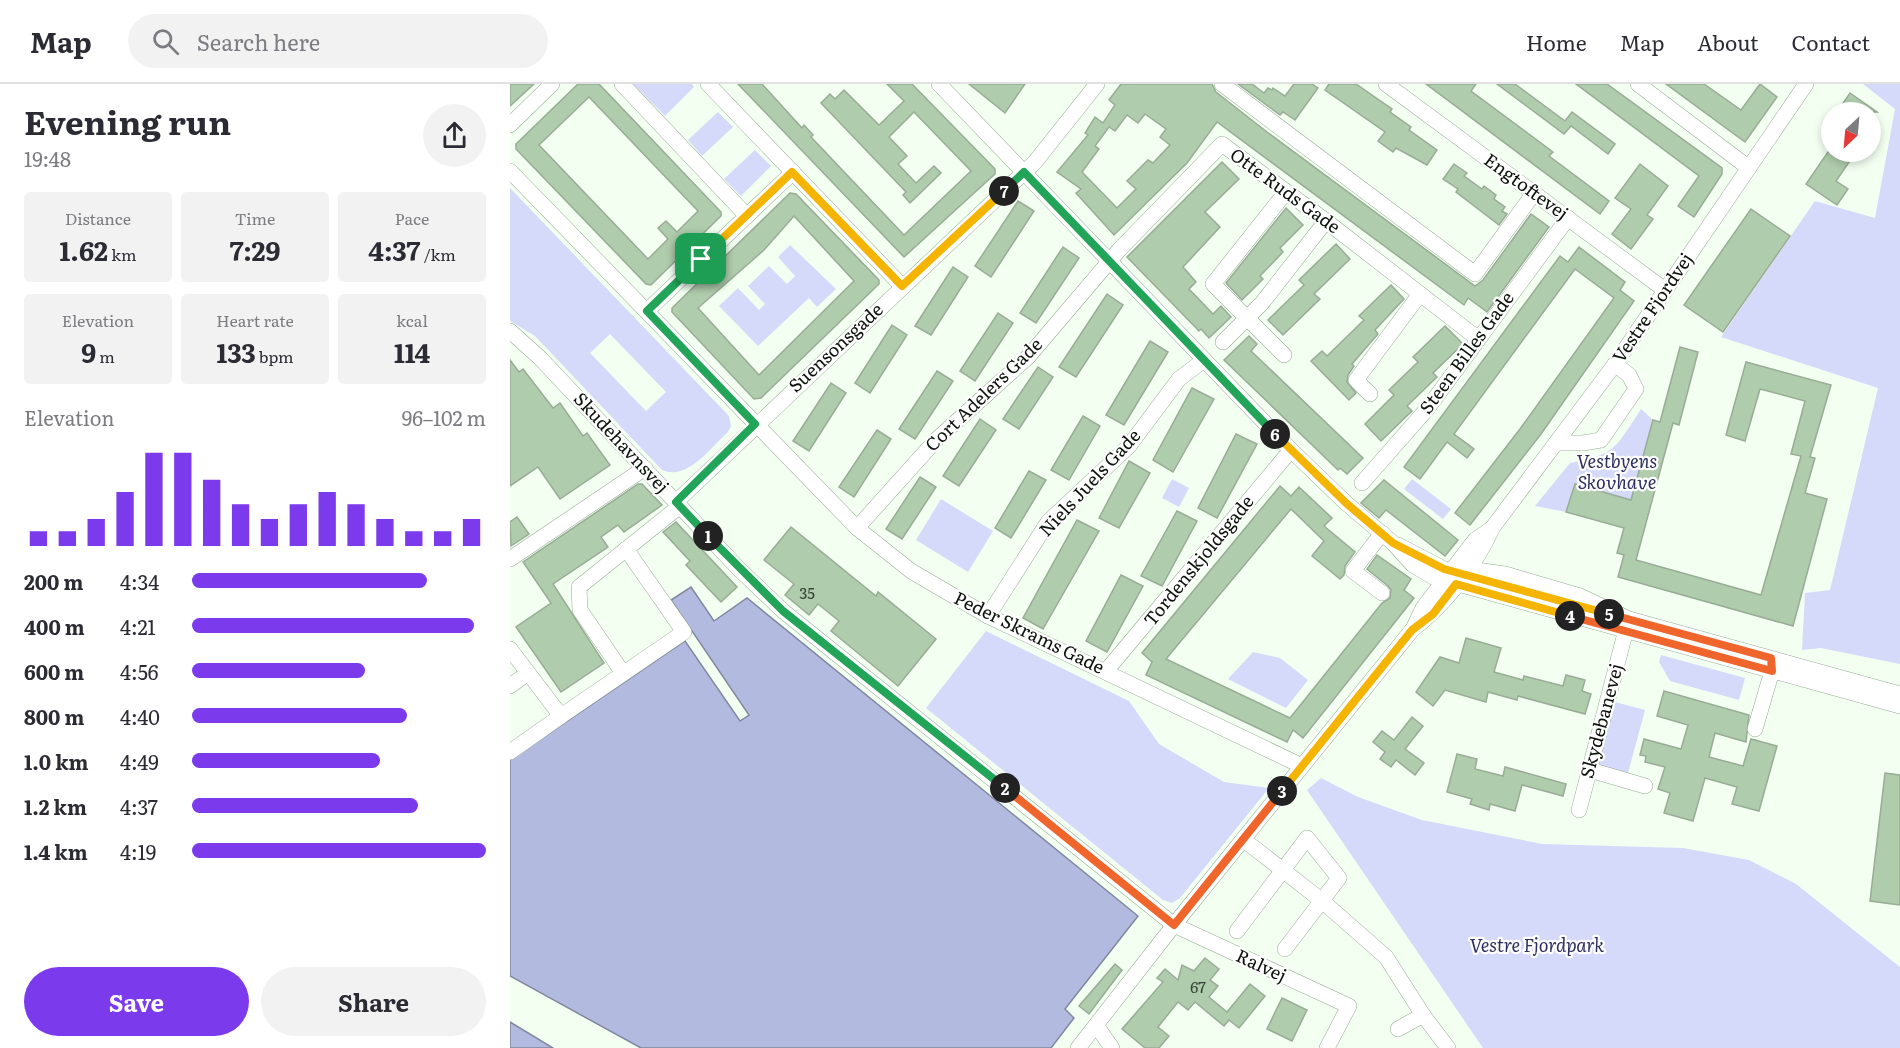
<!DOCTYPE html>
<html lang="en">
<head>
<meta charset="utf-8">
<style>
  :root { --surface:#fff; --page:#f2f2f3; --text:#2b2b33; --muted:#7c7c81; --line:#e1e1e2; --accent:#7c3aed }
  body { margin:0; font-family:Literata,serif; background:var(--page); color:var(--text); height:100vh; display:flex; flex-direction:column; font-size:22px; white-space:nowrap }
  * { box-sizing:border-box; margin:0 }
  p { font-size:20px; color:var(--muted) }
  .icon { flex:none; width:33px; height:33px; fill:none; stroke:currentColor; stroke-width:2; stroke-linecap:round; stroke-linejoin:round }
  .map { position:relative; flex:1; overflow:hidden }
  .sheet { display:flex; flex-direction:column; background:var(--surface); width:510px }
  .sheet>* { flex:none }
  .needle { width:39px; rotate:206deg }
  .fabs { position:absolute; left:1311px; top:18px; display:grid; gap:12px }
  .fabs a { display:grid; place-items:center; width:60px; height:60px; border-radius:50%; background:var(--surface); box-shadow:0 3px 9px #0003; font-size:30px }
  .pin { position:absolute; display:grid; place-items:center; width:51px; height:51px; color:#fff; margin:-26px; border-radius:12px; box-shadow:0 3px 9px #0006 }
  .km { position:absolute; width:30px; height:30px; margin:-15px; border-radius:50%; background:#222; color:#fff; font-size:16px; line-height:30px; text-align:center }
  .round { display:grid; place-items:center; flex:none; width:63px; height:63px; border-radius:32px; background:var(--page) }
  .head { display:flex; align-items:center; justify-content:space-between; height:102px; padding:0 24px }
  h1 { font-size:33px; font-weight:700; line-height:45px }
  .metrics { display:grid; grid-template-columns:repeat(3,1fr); gap:9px; height:102px; padding:6px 24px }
  .metrics div { display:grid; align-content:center; border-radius:6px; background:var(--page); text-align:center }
  .metrics b { font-size:26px; font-weight:700 }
  .metrics small { font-size:16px; font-weight:400 }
  .metrics p { font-size:16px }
  .chart { height:168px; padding:12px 24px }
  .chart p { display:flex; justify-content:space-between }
  .chart svg { width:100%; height:108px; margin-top:6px; stroke:var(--accent); stroke-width:6 }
  .button { display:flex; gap:12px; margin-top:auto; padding:12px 24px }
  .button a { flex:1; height:69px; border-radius:36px; background:var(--accent); color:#fff; font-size:24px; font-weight:700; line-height:69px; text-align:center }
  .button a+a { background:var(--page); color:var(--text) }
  ul { padding:0 24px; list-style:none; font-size:20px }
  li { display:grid; grid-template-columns:96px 72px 1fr; align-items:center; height:45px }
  li i { height:15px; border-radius:8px; background:var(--accent) }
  header { display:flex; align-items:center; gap:36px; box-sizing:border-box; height:84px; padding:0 30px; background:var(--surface); border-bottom:2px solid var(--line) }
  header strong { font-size:28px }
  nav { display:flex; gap:33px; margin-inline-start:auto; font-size:21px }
  .search { width:420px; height:54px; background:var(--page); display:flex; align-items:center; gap:15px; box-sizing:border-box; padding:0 21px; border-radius:33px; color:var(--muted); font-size:22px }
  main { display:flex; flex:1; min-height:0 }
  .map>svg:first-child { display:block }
  .green { fill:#d5dafa; fill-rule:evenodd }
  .water { fill:#b3badf; stroke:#81889f; stroke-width:1.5 }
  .building { fill:#afccac; stroke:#98ac96; stroke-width:1.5; fill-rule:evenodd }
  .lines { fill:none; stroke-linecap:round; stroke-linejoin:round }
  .minor-casing { stroke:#97ab95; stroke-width:16 }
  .minor { stroke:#fff; stroke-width:15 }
  .split-1-casing { stroke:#fff; stroke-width:12 }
  .split-2-casing { stroke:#fff; stroke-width:12 }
  .split-3-casing { stroke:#fff; stroke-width:12 }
  .split-4-casing { stroke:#fff; stroke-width:12 }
  .split-5-casing { stroke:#fff; stroke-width:12 }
  .split-6-casing { stroke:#fff; stroke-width:12 }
  .split-7-casing { stroke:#fff; stroke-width:12 }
  .split-8-casing { stroke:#fff; stroke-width:12 }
  .split-1 { stroke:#22a559; stroke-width:8 }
  .split-2 { stroke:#22a559; stroke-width:8 }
  .split-3 { stroke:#f0652b; stroke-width:8 }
  .split-4 { stroke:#f5b400; stroke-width:8 }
  .split-5 { stroke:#f0652b; stroke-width:8 }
  .split-6 { stroke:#f5b400; stroke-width:8 }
  .split-7 { stroke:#22a559; stroke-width:8 }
  .split-8 { stroke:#f5b400; stroke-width:8 }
  .labels { text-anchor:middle; stroke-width:4.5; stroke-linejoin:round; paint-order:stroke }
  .number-label { font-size:15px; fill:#344133 }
  .street-label { font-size:18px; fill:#0b130b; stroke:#fff }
  .park-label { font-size:18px; font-style:italic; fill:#2c2f5f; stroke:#fff }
</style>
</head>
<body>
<header>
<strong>Map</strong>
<div class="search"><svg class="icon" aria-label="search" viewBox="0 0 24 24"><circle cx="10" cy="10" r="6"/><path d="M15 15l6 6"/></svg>Search here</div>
<nav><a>Home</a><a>Map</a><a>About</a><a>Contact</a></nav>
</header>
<main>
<section class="sheet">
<div class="head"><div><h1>Evening run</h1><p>19:48</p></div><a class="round"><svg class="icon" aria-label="share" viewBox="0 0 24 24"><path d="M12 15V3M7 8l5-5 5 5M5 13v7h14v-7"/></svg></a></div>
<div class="metrics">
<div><p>Distance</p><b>1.62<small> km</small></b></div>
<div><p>Time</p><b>7:29</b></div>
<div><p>Pace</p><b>4:37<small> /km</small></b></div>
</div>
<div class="metrics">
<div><p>Elevation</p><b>9<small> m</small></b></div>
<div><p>Heart rate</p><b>133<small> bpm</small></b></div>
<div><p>kcal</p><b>114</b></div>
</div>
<div class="chart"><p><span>Elevation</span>96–102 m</p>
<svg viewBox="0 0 160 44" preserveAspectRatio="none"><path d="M5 44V38M15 44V38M25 44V33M35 44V22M45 44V6M55 44V6M65 44V17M75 44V27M85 44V33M95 44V27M105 44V22M115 44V27M125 44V33M135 44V38M145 44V38M155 44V33"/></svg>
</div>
<ul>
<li><b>200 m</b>4:34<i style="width:80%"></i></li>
<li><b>400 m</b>4:21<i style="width:96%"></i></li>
<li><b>600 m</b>4:56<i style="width:59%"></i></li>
<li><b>800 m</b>4:40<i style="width:73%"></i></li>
<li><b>1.0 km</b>4:49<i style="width:64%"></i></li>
<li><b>1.2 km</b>4:37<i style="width:77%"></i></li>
<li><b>1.4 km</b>4:19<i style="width:100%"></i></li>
</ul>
<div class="button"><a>Save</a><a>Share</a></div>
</section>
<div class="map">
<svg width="1390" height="964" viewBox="0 0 1390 964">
  <rect width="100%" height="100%" fill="#f2fff1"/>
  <g class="green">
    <polygon points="123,0 182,0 184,3 155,32"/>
    <polygon points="1353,0 1390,0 1390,580 1311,564 1292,566 1295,509 1320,506 1368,304 1211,253 1305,117 1365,134 1385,25"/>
    <polygon points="208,28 223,43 192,72 178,56"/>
    <polygon points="245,66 261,82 231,112 214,95"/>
    <path d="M0,104l219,228 2,10 -3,6c-18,16 -40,49 -66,38l-127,-134 -25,-15zM100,250l56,58 -20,19 -56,-58z"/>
    <polygon points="280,161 326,205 307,223 299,214 248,262 209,222 228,204 249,226 255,220 238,202 259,182 277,200 285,192 268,173"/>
    <path d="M1131,325l12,11 -24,88 -11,-12 -43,-12 -9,28 -31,-6 35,-43c46,-8 46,-16 71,-54z"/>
    <polygon points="662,395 679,404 669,423 652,414"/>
    <polygon points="902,395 941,425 933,435 894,405"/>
    <polygon points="431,415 483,447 458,488 406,456"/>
    <polygon points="476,547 619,617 649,660 714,698 759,704 670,814 662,819 653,816 416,624"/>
    <polygon points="743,568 770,574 798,596 776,624 718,595"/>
    <polygon points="1151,571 1235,594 1229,616 1160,597 1149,578"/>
    <polygon points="1105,618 1135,626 1118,689 1088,681"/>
    <polygon points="811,694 848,713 912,736 1032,760 1173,764 1239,776 1286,800 1390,883 1390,964 973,964 797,706"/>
  </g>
  <g class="water">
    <polygon points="181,503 204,537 237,514 628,832 555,925 564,934 541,964 131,964 0,892 0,676 175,557 230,637 239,631 161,516"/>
    <polygon points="0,938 43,964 0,964"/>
  </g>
  <g class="building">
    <polygon points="0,0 24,0 0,22"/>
    <path d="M68,0h21l122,128v4l-70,69 -5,-1 -130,-135v-5zM79,13l109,114 -21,21 -11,-11 -8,7 10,11 -20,20 -109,-114z"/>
    <polygon points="228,0 252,0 292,44 294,41 303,51 301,53 394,151 461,87 404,28 379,53 397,72 388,80 406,99 424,82 431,89 400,119 393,111 396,108 311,19 320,10 325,15 334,6 369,41 394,17 377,0 402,0 485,85 485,90 394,173"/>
    <polygon points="459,0 515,0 495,29"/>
    <path d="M611,0h91l4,8 51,40 208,154 8,-6 48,-66 18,13 -62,85 -19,-14 -4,7 -247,-183 -30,41 -73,72 -38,-42 5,-4 -24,-17 31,-37 -3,-2 10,-16 8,6 12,-18 -6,-5zM635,30l21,15 -6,8 10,8 -17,18 -5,-3 -21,21 9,8 -19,19 -35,-36 17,-23 -4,-3 14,-19 6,4 12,-16 11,8z"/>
    <polygon points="728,0 742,0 754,9 758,4 762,6 763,4 775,12 784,0 802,0 808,4 785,36 773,28 770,31"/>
    <polygon points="819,0 846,0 882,25 880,28 901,43 899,46 927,66 917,81 886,64 883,68 868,57 875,48 815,6"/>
    <polygon points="916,0 966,0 961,7 1043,68 1039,72 1099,117 1090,130"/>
    <polygon points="987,0 1005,0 1055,37 1062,28 1105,60 1098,70 1061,42 1054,50"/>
    <polygon points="1066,0 1097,0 1212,84 1212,90 1184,133 1168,122 1189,92"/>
    <polygon points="1156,0 1194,0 1231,26 1250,0 1267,13 1235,58"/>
    <polygon points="1340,9 1367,28 1327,28"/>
    <polygon points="1318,68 1346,68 1326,97 1338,105 1327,121 1296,100"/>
    <polygon points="712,78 729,95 695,128 710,143 673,183 686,198 679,205 703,230 711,222 721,233 699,254 691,245 689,247 617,173"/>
    <polygon points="944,80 957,89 954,92 972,105 974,102 986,111 984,115 995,123 992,127 997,130 989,141 946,108 948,105 933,95"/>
    <polygon points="1130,80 1158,102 1137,131 1143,135 1121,165 1102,150 1121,125 1105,114"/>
    <path d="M280,109l6,1 83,86v4l-118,114 -7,1 -82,-87v-4zM284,132l60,65 -95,94 -61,-67 66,-58z"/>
    <polygon points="508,117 524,127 481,193 465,182"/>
    <polygon points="776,124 793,141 770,164 773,168 750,192 753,195 732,216 716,199"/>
    <polygon points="1241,125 1280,152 1213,248 1174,221"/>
    <polygon points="826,160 840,175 804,210 810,215 773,251 758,236 794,201 789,196"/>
    <polygon points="553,163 569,174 526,239 510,229"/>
    <polygon points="1069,163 1115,198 1110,206 1124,217 1031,350 960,441 945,429 1010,345 1104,214 1065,185 944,350 964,365 957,374 937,358 910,395 894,383 1050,172 1058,178"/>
    <polygon points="443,183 458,193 421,251 405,242"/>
    <polygon points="881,201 894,215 865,246 868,250 842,280 844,282 838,291 837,298 846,309 839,316 801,277 812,267 817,272 854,236 849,232"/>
    <polygon points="597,210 613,221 566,293 549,283"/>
    <polygon points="488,229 503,239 465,297 450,287"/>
    <polygon points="382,241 397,251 360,309 345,299"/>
    <polygon points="935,242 953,260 923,289 927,293 897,322 902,327 871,357 855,340 884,311 879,306 908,278 903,273"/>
    <polygon points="739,252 747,260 741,267 853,374 837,390 830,384 828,386 714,276"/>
    <polygon points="640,257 658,268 614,341 596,331"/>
    <polygon points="1170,263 1188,268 1169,341 1163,339 1126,476 1251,511 1291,372 1281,370 1295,317 1250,305 1235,357 1216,351 1236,278 1321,301 1300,373 1305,374 1295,409 1317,415 1283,542 1108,493 1114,471 1107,469 1114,444 1056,428 1065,400 1121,416 1143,336 1150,338"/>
    <polygon points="0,276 9,288 13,285 43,324 50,319 73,352 77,349 100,381 50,415 28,383 0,402"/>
    <polygon points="528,283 543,293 509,345 493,335"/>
    <polygon points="427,287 443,297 405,355 389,345"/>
    <polygon points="321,299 336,309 299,367 283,357"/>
    <polygon points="682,304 704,315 663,388 643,376"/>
    <polygon points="573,332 590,342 559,396 541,386"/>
    <polygon points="470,335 486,346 449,402 433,392"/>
    <polygon points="367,346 381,355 344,413 329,403"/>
    <polygon points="726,350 747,360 707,434 688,424"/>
    <polygon points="619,377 640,389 609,444 589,434"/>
    <polygon points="519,387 536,396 501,454 485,444"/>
    <polygon points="410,393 426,403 392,455 376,445"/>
    <polygon points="874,396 948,456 935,472 876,426 869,434 851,419"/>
    <polygon points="128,400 132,400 152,421 114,448 108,441 91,453 98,463 43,500 94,579 51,608 6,543 41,519 13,478"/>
    <polygon points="770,402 781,412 789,403 822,434 814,442 845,468 835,482 834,491 830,495 802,472 814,457 781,425 656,575 780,634 872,519 880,514 881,506 878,502 857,485 867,471 901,495 894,506 904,514 793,654 783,646 777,658 636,591 642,578 632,569"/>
    <polygon points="667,427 687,437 652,502 631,492"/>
    <polygon points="7,433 19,450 1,462 0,438"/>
    <polygon points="567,436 589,447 533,545 513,534"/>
    <polygon points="166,438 227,503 211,518 176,481 180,477 153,448"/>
    <polygon points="281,443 366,512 368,508 426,555 388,602 321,547 329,537 308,520 299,531 275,511 284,500 254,476"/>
    <polygon points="611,491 633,502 597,568 576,557"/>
    <polygon points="956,554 991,564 984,588 1013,596 1014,592 1053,602 1056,591 1075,596 1072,607 1081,610 1075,630 1008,612 1007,616 978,608 976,618 935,606 923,622 906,608 930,573 949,579"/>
    <polygon points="1154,607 1239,631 1236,658 1205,649 1199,673 1233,682 1241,655 1267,662 1249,727 1222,720 1227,703 1195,694 1183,737 1154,729 1160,709 1148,705 1155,683 1135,678 1136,672 1130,671 1134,655 1171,665 1178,641 1147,632"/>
    <polygon points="902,633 913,642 895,665 914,679 905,691 886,676 881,683 870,675 875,668 863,658 872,647 884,656"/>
    <polygon points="947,670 967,675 965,685 993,692 995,683 1056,700 1053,712 1012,701 1005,727 980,720 979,726 960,720 962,715 937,708"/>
    <polygon points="1375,689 1390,691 1390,821 1360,817"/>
    <polygon points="695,874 709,885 700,896 708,902 699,913 717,928 740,900 755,912 729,944 719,936 714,942 685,918 678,926 668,918 648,943 659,952 649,964 635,964 612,945 653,898 647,894 655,885 668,896 672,881 684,887"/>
    <polygon points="605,880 612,886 579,930 569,922"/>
    <polygon points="772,914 797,926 782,957 757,945"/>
  </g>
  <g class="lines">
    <g class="minor-casing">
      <g id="minor">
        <polyline points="112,0 237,132"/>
        <polyline points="198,0 392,202"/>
        <polyline points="429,0 781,366 836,419 883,459 903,481 923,493 1390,622"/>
        <polyline points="712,0 965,190 1024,109"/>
        <polyline points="876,0 1155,206"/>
        <polyline points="1128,0 1239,84"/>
        <polyline points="0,41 42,0"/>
        <polyline points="0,87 347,444 401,487 478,532 792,682"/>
        <polyline points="137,227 283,88"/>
        <polyline points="0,247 30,274 229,485 273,527 664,841 839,922 817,964"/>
        <polyline points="713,258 752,219 816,137"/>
        <polyline points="774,271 703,200 776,108"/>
        <polyline points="860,310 846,296 910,210"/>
        <polyline points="1048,359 1073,359 1091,356 1126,305 1119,291 1105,280"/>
        <polyline points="852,399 917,325 1058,134"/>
        <polyline points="166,418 525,78 587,0"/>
        <polyline points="347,444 426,356 518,273 609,166 712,60 816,137 967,254"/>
        <polyline points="888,461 934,485 1043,515"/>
        <polyline points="0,475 135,384"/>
        <polyline points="941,487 958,485 995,490 1070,512 1119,535 1390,610"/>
        <polyline points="872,509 843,487 872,449"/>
        <polyline points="478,532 538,438 619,362 669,295 694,276"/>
        <polyline points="904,543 913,524 958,465 965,456 981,445"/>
        <polyline points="0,565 51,632 174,548 116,465"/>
        <polyline points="596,587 781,366"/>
        <polyline points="113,589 70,526 69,503 170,422"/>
        <polyline points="0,602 18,589"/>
        <polyline points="1245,645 1262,587 1261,577"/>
        <polyline points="0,668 51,632"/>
        <polyline points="1080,686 1135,702"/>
        <polyline points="1069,726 1118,538"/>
        <polyline points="734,756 811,816 876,873 913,931 888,945"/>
        <polyline points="727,847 797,754 829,794 775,865"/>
        <polyline points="913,931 938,964"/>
        <polyline points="586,941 602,964"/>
        <path d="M568,964l96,-123 238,-295c34,-26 63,-64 81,-103l122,-163 191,-280"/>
      </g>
    </g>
    <use href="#minor" class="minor"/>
  </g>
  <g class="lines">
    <g class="split-1-casing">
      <polyline id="split-1" points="191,175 137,227 245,340 166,418 198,452"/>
    </g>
    <g class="split-2-casing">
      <polyline id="split-2" points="198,452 273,527 495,704"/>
    </g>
    <g class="split-3-casing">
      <polyline id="split-3" points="495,704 664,841 772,707"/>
    </g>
    <g class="split-4-casing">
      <polyline id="split-4" points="772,707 902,546 923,530 946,500 1060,532"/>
    </g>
    <g class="split-5-casing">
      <polyline id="split-5" points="1060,532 1262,587 1261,574 1099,530"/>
    </g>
    <g class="split-6-casing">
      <polyline id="split-6" points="765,350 836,419 883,459 934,485 1099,530"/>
    </g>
    <g class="split-7-casing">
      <polyline id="split-7" points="494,107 514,88 765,350"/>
    </g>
    <g class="split-8-casing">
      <polyline id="split-8" points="191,175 282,88 392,202 494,107"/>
    </g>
    <use href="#split-1" class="split-1"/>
    <use href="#split-2" class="split-2"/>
    <use href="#split-3" class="split-3"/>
    <use href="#split-4" class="split-4"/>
    <use href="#split-5" class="split-5"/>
    <use href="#split-6" class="split-6"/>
    <use href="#split-7" class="split-7"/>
    <use href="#split-8" class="split-8"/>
  </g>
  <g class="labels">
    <g class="number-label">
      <text x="297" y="515">35</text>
      <text x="688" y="909">67</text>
    </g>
    <g class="street-label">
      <text transform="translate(1016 103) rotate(36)" y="6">Engtoftevej</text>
      <text transform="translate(775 107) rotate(36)" y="6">Otte Ruds Gade</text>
      <text transform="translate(1143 224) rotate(-56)" y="6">Vestre Fjordvej</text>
      <text transform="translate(326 264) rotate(-43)" y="6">Suensonsgade</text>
      <text transform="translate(957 269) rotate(-54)" y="6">Steen Billes Gade</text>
      <text transform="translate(474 311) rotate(-44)" y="6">Cort Adelers Gade</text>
      <text transform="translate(111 359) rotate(47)" y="6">Skudehavnsvej</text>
      <text transform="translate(580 399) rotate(-47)" y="6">Niels Juels Gade</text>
      <text transform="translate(689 477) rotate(-51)" y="6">Tordenskjoldsgade</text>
      <text transform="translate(519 549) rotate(26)" y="6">Peder Skrams Gade</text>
      <text transform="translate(1092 637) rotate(-75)" y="6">Skydebanevej</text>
      <text transform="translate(751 882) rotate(25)" y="6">Ralvej</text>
    </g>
    <g class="park-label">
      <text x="1107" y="384">Vestbyens<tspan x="1107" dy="21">Skovhave</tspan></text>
      <text x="1027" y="868">Vestre Fjordpark</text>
    </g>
  </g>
</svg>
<div class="fabs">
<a><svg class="needle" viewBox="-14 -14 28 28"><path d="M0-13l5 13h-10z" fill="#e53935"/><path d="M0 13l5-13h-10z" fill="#7c7c81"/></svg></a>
</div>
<div class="pin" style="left:191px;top:175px;background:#1e9e55"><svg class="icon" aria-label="arrive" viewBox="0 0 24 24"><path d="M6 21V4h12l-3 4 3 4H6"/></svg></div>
<b class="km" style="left:198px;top:452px">1</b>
<b class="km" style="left:495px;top:704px">2</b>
<b class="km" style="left:772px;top:707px">3</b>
<b class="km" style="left:1060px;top:532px">4</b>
<b class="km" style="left:1099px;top:530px">5</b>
<b class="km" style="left:765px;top:350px">6</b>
<b class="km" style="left:494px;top:107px">7</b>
</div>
</main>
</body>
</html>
